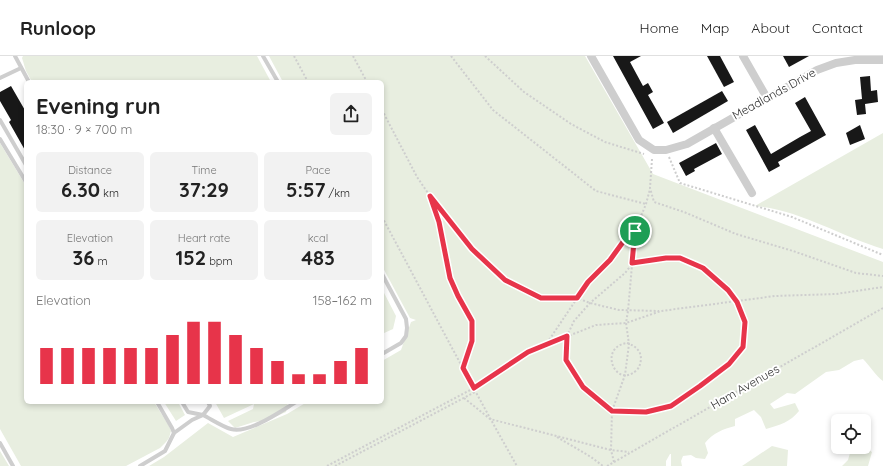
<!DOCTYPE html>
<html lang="en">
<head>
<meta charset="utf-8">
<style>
  :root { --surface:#fff; --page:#f2f2f2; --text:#222; --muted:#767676; --line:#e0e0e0; --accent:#e7344a }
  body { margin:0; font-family:Quicksand,sans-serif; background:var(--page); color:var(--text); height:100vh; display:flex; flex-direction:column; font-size:15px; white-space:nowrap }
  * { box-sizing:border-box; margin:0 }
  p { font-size:13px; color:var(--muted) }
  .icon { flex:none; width:22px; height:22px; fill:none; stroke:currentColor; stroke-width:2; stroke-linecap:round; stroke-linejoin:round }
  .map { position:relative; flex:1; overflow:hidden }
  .details { position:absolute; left:24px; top:24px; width:360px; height:324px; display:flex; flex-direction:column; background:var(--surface); border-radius:6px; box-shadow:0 2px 6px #0003 }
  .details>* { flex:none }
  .fabs { position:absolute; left:831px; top:358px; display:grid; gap:8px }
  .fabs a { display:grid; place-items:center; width:40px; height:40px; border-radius:6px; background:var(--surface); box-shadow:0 2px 6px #0003; font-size:20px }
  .pin { position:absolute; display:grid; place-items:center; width:34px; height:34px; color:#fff; margin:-17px; border:2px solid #fff; border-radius:50%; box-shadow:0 1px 4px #0007 }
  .round { display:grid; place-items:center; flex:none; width:42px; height:42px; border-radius:6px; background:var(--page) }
  .summary { display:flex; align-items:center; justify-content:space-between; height:68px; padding:0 12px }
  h1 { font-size:22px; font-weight:700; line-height:30px }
  .stats { display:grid; grid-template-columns:repeat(3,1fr); gap:6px; height:68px; padding:4px 12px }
  .stats div { display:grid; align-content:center; border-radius:6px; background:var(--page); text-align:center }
  .stats b { font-size:20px; font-weight:700 }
  .stats small { font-size:11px; font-weight:400 }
  .stats p { font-size:11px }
  .chart { height:112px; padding:8px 12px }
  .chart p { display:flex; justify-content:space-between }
  .chart svg { width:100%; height:72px; margin-top:4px; stroke:var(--accent); stroke-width:6 }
  header { display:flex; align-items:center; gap:24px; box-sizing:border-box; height:56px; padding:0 20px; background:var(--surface); border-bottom:1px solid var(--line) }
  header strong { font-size:19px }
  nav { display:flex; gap:22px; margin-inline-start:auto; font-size:14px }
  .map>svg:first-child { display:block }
  .green { fill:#e8eee0 }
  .building { fill:#181818 }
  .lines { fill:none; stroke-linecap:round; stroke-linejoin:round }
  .path { stroke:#cecece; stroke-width:2; stroke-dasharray:2 2; stroke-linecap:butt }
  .lane { stroke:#cecece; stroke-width:4 }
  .street { stroke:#cecece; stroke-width:8 }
  .route-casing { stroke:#fff; stroke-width:8 }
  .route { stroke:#e7344a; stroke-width:5 }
  .labels { text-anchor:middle; stroke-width:4; stroke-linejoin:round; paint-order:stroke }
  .street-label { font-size:12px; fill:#313131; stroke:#fff }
</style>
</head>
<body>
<header>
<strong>Runloop</strong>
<nav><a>Home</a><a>Map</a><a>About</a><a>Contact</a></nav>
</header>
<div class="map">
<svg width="883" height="410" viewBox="0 0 883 410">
  <rect width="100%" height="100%" fill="#fff"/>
  <g class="green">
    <polygon points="23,0 257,0 271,26 32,26 26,15 22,2"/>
    <path d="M269,0h316l68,118 230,88v119c-7,-5 -13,-15 -20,-22l-9,2 -15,9 -13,2 -31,22 -8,-1 -17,11 4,5 21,-6 4,8c-9,11 -19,14 -33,18l-5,-12 -7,-7 -19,9v7c-12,3 -22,7 -30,17l3,10 -3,6 -9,-1 -5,-3 -8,1 -2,5 1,5h-11v-12h-1l-4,7v5h-517l15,-9 44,-34 25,14 54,-23 20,-12h75v-41l19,-11 10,-28 5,-2 -6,-2 -28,-52v-184h-99z"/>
    <path d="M883,77v116c-43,-13 -83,-39 -128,-43z"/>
    <polygon points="0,87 26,130 26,346 154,346 169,370 171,375 169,382 166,386 160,392 126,410 21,410 0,373"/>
    <polygon points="382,233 396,260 393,273 382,278"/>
    <polygon points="164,346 178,346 185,359 176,365"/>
    <path d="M215,346h73l-2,10 -18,8 -14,2 -19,6 -7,-7 25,-12 1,-5c-10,5 -20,9 -30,14z"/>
    <polygon points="772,390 788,394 787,410 742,410"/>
    <polygon points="842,391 864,391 872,396 868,410 842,410 848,404 850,397 842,393"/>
    <polygon points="0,395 9,410 0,410"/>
  </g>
  <g class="building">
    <polygon points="613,0 641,0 630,6 643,30 648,27 653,36 648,39 664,67 653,73"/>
    <polygon points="707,0 720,0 734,26 724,31"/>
    <polygon points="783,0 809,0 789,11"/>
    <polygon points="870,20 871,35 877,34 878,46 865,48 866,58 857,59 855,44 862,43 860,21"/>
    <polygon points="11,30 26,56 26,96 9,66 11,64 0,45 0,36"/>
    <polygon points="722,35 728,45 673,77 667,66"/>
    <polygon points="805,41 826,79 778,106 780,110 769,116 746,74 755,69 771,98 800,81 811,75 795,47"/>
    <polygon points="860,69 865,83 850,89 846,77"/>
    <polygon points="716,87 722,98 694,113 695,115 686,120 679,107"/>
  </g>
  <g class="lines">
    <g class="path">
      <polyline points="294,0 308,26"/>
      <polyline points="353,0 367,26"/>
      <polyline points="451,0 493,54 596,135 646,148"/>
      <polyline points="485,0 524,36 571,68 605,86 644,98"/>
      <polyline points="382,54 417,121 430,140 439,167 450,222 458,240 472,265 471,285 463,312"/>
      <polyline points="669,101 680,127 792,161 883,199"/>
      <polyline points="652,103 650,132 654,146 684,156 736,178 793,195 856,217 883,220"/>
      <polyline points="432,143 472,193 505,224 541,242 577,242 590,247 619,254 659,255"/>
      <path d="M382,161c45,83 88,167 135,249"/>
      <polygon points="666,202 680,202 703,213 728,234 737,246 745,266 743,291 729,308 700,330 671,350 646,356 612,355 583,331 566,304 567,280 574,265 590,247 625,217 633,207"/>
      <polyline points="547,287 588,226 610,204 623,186 635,175 646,148 650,133"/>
      <path d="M627,287c12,4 17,12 12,24 -1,2 -4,5 -6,6 -19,12 -34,-26 -6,-30z"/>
      <polyline points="464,342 490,363 611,394 629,396"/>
      <polyline points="557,381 591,401 603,410"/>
      <polyline points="614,406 611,394 612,355 625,319 629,288 626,267 628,255 635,175"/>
      <polyline points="327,410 474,332 528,296 596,269 626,267 661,255 775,240 836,238 883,231"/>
      <polyline points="335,410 475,336"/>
      <polyline points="607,410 883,252"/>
    </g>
    <g class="lane">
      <polyline points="15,0 29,26"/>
      <polyline points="263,0 278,26"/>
      <polyline points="0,22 21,12"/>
      <polyline points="0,64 26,109"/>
      <polyline points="0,83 26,126"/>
      <polyline points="382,218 406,263 407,272 406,280 401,287 382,298"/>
      <polyline points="157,346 172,372 174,377"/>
      <polyline points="182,346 188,356 203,359 210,350 208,346"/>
      <polyline points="0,387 13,410"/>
      <path d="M140,410l25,-15 9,-18 18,-13 11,-5c8,4 20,12 28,14 18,5 50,-18 65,-27"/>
    </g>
    <g class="street">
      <polyline points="591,0 639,84 654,94 666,94 687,88 817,14 836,7 855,4 883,4"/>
      <polyline points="743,0 767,42"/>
      <polyline points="714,72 752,137"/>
    </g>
  </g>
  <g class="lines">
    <g class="route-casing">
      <polygon id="route" points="430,140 472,193 505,224 541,242 577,242 588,226 610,204 623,186 635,175 632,207 666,202 680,202 703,212 728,234 737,246 745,266 743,291 729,308 700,330 671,350 646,356 612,355 583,331 566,304 567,280 528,296 474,332 463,312 472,285 472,265 458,240 450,222 439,166"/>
    </g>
    <use href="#route" class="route"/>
  </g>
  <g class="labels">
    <g class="street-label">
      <text transform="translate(774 38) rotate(-29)" y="4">Meadlands Drive</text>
      <text transform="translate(745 331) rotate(-30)" y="4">Ham Avenues</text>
    </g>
  </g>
</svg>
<div class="fabs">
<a><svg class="icon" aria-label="locate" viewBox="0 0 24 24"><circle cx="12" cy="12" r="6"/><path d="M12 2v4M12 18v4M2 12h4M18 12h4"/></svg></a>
</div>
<div class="pin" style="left:635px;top:175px;background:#1e9e55"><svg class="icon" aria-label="arrive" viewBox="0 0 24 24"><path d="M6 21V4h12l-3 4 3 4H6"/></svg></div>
<section class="details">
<div class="summary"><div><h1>Evening run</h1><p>18:30 · 9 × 700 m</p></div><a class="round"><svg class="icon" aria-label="share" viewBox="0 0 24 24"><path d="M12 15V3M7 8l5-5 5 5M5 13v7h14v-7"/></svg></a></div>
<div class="stats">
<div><p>Distance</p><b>6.30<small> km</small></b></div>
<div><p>Time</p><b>37:29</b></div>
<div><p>Pace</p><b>5:57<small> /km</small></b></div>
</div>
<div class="stats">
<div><p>Elevation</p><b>36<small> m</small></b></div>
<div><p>Heart rate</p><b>152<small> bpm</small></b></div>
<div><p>kcal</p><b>483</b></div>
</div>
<div class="chart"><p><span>Elevation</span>158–162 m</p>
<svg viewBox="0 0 160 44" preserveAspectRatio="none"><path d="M5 44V22M15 44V22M25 44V22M35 44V22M45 44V22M55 44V22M65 44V14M75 44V6M85 44V6M95 44V14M105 44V22M115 44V30M125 44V38M135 44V38M145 44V30M155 44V22"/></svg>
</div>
</section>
</div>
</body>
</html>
